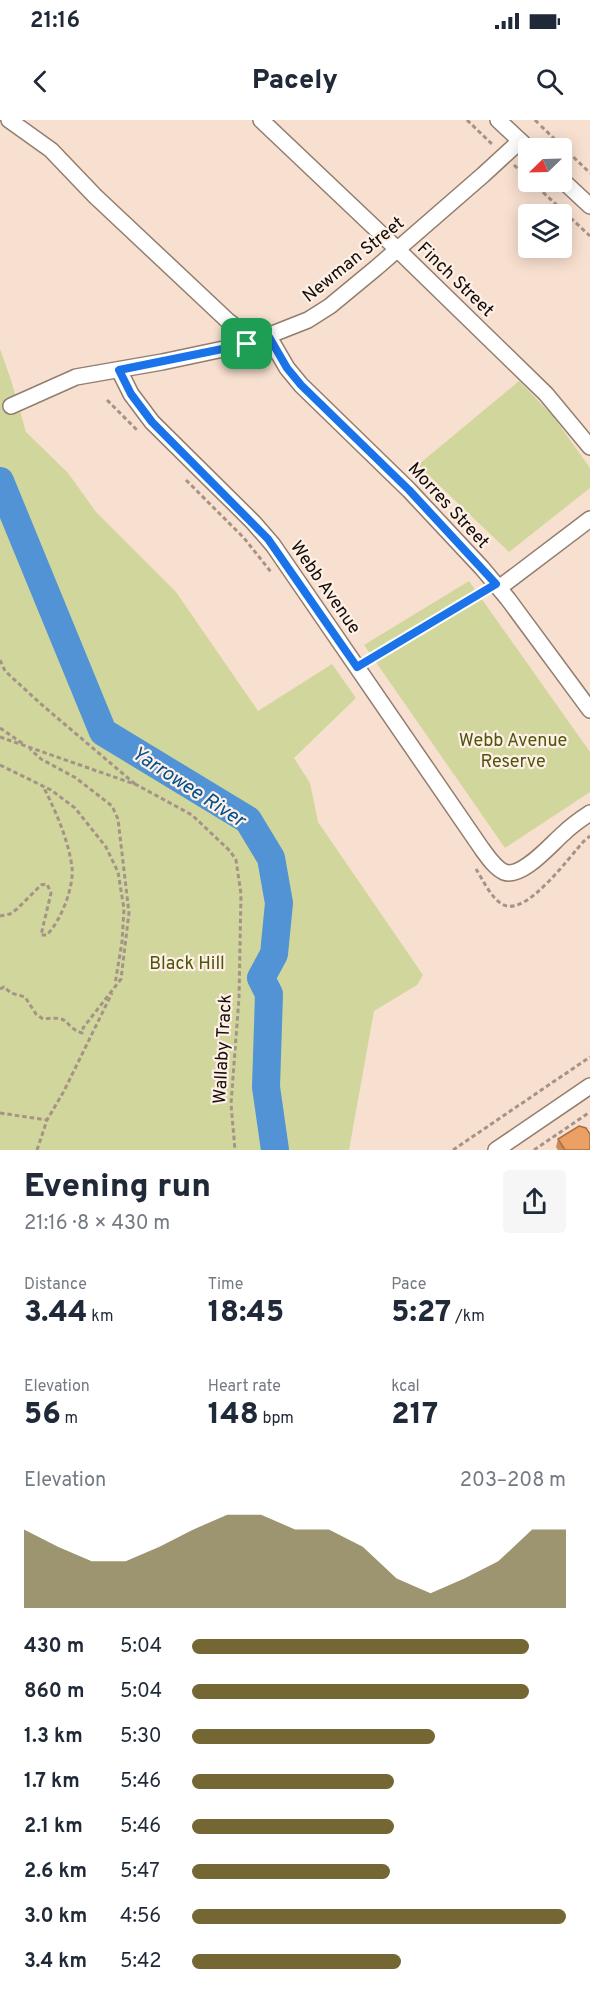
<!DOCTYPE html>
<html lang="en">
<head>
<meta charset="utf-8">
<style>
  :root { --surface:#fff; --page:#f6f6f7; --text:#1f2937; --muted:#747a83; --accent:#746734 }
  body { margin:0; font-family:Overpass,sans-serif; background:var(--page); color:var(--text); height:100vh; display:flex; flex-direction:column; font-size:22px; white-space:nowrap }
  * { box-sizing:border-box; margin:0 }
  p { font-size:20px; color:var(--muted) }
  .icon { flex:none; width:33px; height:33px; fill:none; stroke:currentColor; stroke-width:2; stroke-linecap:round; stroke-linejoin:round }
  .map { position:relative; height:1030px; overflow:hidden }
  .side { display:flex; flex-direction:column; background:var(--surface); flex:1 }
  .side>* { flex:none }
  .needle { width:39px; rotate:247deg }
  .fabs { position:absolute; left:518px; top:18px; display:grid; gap:12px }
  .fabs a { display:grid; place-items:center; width:54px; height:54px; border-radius:6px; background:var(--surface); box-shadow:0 3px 15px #0003; font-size:30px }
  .pin { position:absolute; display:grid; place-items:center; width:51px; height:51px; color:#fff; margin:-26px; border-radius:12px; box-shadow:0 3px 9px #0006 }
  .round { display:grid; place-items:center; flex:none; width:63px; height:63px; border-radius:6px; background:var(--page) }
  .summary { display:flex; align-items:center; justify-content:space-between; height:102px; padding:0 24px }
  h1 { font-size:33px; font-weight:800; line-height:45px }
  .stats { display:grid; grid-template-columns:repeat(3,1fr); gap:9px; height:102px; padding:6px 24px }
  .stats div { display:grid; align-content:center }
  .stats b { font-size:30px; font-weight:800 }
  .stats small { font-size:16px; font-weight:400 }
  .stats p { font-size:16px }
  .chart { height:168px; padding:12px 24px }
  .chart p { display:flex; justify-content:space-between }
  .chart svg { width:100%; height:108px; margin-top:6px; fill:var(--accent); opacity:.7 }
  ul { padding:0 24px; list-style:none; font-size:20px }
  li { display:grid; grid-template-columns:96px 72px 1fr; align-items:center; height:45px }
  li i { height:15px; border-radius:8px; background:var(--accent) }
  .status { display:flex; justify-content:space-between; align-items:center; height:42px; padding:0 30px; background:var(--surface); direction:ltr }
  .status svg { height:16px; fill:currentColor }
  header { display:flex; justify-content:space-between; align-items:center; height:78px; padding:0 24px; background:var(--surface); font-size:27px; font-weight:800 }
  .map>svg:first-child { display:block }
  .green { fill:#d0d69c }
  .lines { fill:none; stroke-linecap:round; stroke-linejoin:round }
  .river { stroke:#5193d5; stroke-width:28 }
  .minor-casing { stroke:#927d6e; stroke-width:18 }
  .path { stroke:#a59387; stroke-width:3; stroke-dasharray:4.5 3; stroke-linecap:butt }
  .minor { stroke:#fff; stroke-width:15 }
  .wall { fill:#cc8a56 }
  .building { fill:#eda064; stroke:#a67046; stroke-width:1.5 }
  .route-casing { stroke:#fff; stroke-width:12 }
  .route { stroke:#1a73e8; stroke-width:8 }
  .labels { text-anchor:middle; stroke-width:4.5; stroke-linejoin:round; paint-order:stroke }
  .street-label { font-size:18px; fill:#140d08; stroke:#fef0e6 }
  .park-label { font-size:18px; fill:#4f540b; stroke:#fef0e6 }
  .water-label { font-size:20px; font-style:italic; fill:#01518d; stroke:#fef0e6 }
</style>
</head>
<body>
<div class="status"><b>21:16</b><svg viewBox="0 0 49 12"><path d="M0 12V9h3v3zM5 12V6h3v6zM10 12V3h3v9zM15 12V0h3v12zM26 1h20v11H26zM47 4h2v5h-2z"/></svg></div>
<header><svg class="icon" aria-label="back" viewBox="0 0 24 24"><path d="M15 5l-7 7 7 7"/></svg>Pacely<svg class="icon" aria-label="search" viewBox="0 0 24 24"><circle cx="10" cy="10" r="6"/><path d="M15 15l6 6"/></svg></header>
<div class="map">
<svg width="590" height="1030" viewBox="0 0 590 1030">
  <rect width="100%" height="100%" fill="#f8e0d0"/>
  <g class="green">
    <polygon points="0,229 11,260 26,312 68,353 96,392 176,472 258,591 332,544 356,578 294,638 310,663 318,702 423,855 417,865 374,891 349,1030 0,1030"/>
    <polygon points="519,261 553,296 590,348 590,368 509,432 418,345"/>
    <polygon points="469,461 590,632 590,672 505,728 364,525"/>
  </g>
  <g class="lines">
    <polyline class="river" points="0,361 103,612 248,700 271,738 279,783 274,834 261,858 269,874 266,967 275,1030"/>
    <g class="minor-casing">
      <g id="minor">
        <polyline points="9,0 51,30 95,76 228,201 255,221"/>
        <polyline points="261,0 397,129 546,274 590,327"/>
        <polyline points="498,0 528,28"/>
        <polyline points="561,59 590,86"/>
        <polyline points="269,217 287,248 301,265 409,370 482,448 508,479 590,590"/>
        <path d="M119,250l12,24 21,28 101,100 20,23 209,304c6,8 13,19 22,23 18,7 47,-28 60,-39 8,-8 17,-14 26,-20"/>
        <polyline points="11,286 76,257 162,242 247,224 308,200 330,186 376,148 483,55 520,21"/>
        <polyline points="499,468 590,399"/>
        <polyline points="496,1030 590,966"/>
      </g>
    </g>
    <g class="path">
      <polyline points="467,0 494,26"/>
      <polyline points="535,0 539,4"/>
      <polyline points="541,6 590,53"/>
      <polyline points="514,45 528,58"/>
      <polyline points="532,62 590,116"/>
      <polyline points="107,280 137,310"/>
      <polyline points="186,360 244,418 271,452"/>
      <polyline points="0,540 5,551 41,584 135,664"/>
      <polyline points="369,540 484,472"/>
      <polyline points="0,608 25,625"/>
      <polyline points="0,617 137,665 192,695 230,731 236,740 241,774 239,878 231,984 235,1030"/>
      <polyline points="0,645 51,670 75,688 106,727 118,752 124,789 122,822 115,864"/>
      <path d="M476,749c7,11 16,31 28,36 23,11 66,-49 80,-64l6,-5"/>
      <path d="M0,796l10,-2 7,-5 24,-24 6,-1 4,9 -10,42h6c14,-15 27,-47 25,-68 -4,-28 -16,-55 -28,-79"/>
      <path d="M0,869l4,-2 7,6 14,4 11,17 7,5c30,-4 19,7 39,14l2,-2 -1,-3 38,-49 8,-66 -11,-94 -6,-13 -36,-28 -35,-19 -11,-10"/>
      <polyline points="0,993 47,1000"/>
      <polyline points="37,1030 47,1000 64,971 112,873"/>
      <polyline points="453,1030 590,937"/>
      <polyline points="534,1030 590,992"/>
    </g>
    <use href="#minor" class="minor"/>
  </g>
  <polygon class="wall" points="558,1019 590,1030 558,1030 556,1027"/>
  <polygon class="building" points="579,1006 586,1008 590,1014 590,1030 565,1030 558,1019"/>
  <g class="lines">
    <g class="route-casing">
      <polygon id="route" points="269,217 287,248 301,265 409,370 496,464 357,547 268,419 152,302 131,274 119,250 247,224"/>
    </g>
    <use href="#route" class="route"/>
  </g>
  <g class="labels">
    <g class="street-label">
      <text transform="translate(353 139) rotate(-39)" y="6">Newman Street</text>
      <text transform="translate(456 159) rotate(44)" y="6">Finch Street</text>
      <text transform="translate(449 385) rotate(47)" y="6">Morres Street</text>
      <text transform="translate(326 467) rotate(55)" y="6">Webb Avenue</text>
      <text transform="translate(222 929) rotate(-87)" y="6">Wallaby Track</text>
    </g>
    <g class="park-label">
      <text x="513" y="626">Webb Avenue<tspan x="513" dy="21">Reserve</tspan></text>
      <text x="187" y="849">Black Hill</text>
    </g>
    <g class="water-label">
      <text transform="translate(189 666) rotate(33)" y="7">Yarrowee River</text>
    </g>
  </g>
</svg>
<div class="fabs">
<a><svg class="needle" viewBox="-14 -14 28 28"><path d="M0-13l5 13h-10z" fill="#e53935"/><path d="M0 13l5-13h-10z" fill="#747a83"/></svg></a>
<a><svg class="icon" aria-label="layers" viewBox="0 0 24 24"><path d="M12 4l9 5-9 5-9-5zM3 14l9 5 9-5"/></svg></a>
</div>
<div class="pin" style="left:247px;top:224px;background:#1e9e55"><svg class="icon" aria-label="arrive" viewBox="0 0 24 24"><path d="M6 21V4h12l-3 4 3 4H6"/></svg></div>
</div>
<section class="side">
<div class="summary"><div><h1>Evening run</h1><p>21:16 · 8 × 430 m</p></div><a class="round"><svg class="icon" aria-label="share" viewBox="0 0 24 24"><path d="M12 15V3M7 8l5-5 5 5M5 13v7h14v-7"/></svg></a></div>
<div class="stats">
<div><p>Distance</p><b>3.44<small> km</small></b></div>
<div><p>Time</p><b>18:45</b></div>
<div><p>Pace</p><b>5:27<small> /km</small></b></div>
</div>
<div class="stats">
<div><p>Elevation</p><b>56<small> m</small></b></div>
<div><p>Heart rate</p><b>148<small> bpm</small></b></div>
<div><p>kcal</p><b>217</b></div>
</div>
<div class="chart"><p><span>Elevation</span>203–208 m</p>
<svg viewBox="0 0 160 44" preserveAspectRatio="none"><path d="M0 44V12L10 19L20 25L30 25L40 19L50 12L60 6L70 6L80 12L90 12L100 19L110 32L120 38L130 32L140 25L150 12L160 12V44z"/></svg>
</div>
<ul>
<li><b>430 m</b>5:04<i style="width:90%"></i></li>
<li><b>860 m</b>5:04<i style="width:90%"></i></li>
<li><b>1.3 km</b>5:30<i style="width:65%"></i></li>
<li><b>1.7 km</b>5:46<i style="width:54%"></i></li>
<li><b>2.1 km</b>5:46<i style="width:54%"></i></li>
<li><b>2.6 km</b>5:47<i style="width:53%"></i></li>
<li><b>3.0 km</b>4:56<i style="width:100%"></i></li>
<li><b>3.4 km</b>5:42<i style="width:56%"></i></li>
</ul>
</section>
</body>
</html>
